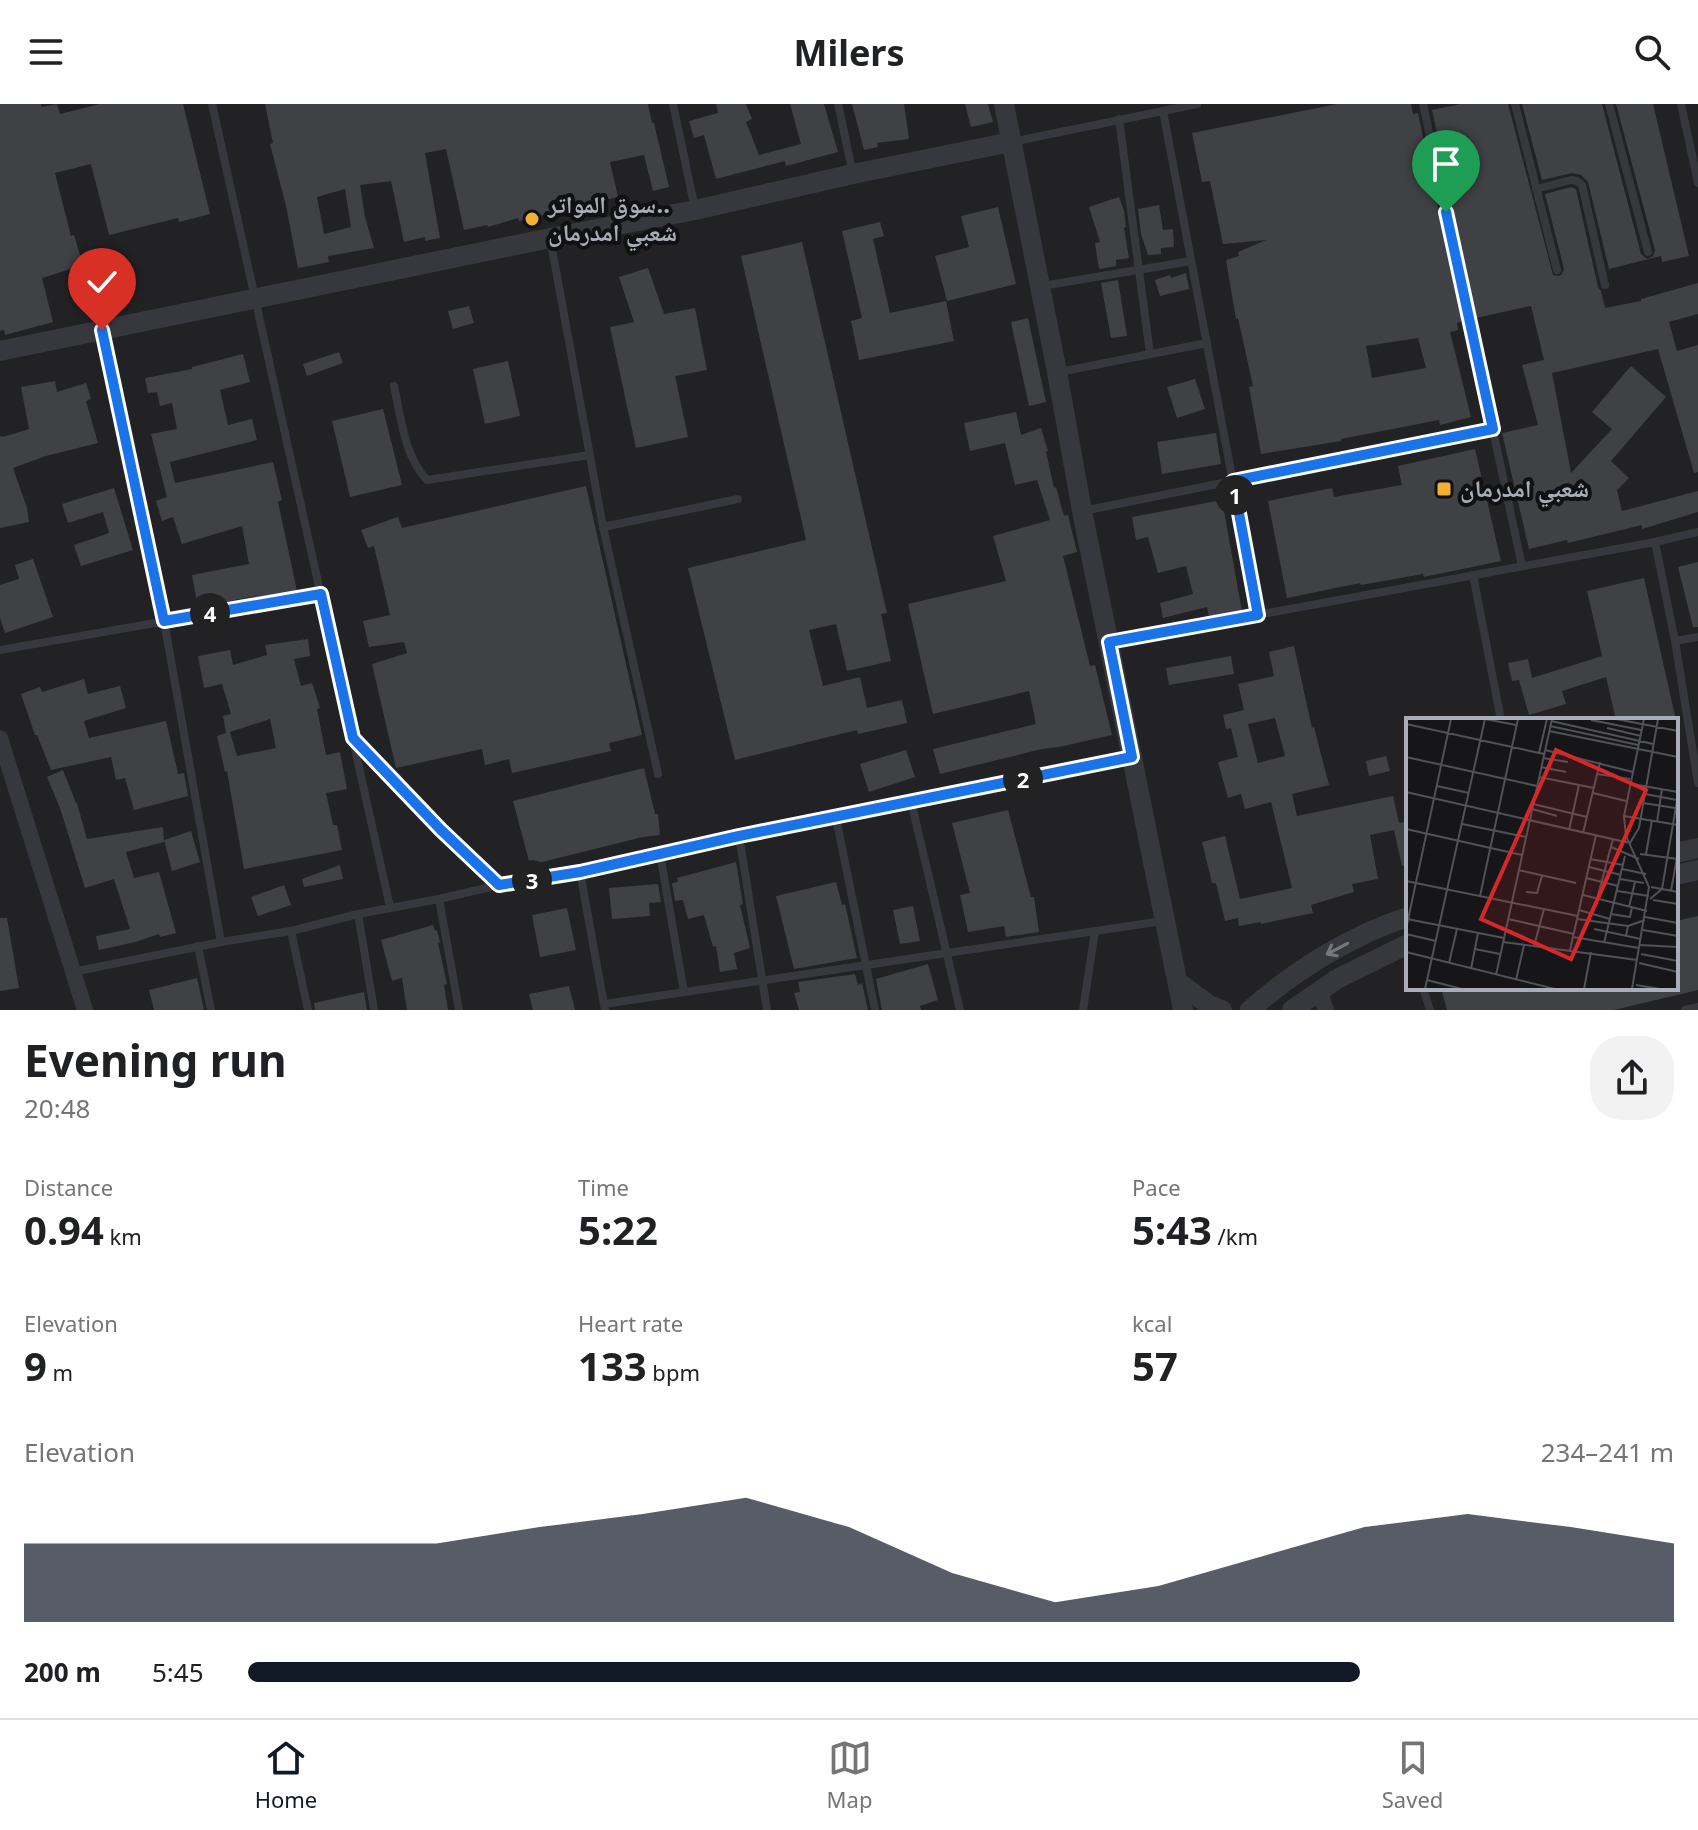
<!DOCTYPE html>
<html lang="en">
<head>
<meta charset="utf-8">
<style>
  :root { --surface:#fff; --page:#f2f2f2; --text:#202124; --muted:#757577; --line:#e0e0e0; --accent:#111827 }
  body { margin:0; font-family:"Noto Sans","Noto Naskh Arabic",sans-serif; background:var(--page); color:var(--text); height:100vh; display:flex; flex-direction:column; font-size:30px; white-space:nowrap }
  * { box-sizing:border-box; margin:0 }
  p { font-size:26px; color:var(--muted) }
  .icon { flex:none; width:44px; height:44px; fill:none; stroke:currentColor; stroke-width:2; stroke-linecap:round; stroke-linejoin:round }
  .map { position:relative; height:906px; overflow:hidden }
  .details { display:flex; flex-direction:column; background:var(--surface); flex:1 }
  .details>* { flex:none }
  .pin { position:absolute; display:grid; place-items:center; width:68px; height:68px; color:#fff; margin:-82px -34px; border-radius:50% 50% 50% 0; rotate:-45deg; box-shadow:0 0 8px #0007 }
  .pin .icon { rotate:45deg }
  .km { position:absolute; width:40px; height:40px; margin:-20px; border-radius:50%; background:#222; color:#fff; font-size:22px; line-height:40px; text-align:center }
  .round { display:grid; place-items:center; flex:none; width:84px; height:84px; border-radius:32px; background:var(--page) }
  .overview { display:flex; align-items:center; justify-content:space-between; height:136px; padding:0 24px }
  h1 { font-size:44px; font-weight:700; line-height:60px }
  .stats { display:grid; grid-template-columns:repeat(3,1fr); gap:12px; height:136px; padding:8px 24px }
  .stats div { display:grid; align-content:center }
  .stats b { font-size:40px; font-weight:700 }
  .stats small { font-size:22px; font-weight:400 }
  .stats p { font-size:22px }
  .chart { height:224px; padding:16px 24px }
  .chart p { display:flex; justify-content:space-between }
  .chart svg { width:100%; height:144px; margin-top:8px; fill:var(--accent); opacity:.7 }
  ul { padding:0 24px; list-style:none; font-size:26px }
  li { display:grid; grid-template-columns:128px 96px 1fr; align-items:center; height:60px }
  li i { height:20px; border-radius:10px; background:var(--accent) }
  header { display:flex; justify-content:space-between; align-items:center; height:104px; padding:0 24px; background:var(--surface); font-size:36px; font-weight:700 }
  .dock { display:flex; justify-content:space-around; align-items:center; height:112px; border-top:2px solid var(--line); background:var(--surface); font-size:22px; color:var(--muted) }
  .dock a { display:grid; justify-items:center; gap:4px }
  .dock .on { color:var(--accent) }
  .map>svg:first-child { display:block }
  .built { fill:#222225; fill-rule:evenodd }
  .building { fill:#404145; fill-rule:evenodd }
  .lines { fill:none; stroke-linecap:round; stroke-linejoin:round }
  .service { stroke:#37383d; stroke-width:8 }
  .minor { stroke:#37383d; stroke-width:16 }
  .tertiary { stroke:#37383d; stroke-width:20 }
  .oneway { stroke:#757881 }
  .route-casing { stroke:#fff; stroke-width:16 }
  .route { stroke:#1a73e8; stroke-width:10 }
  .poi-dot { fill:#f2b134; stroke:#111113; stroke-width:3 }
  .labels { text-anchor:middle; stroke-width:8; stroke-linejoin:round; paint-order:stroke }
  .poi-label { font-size:24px; font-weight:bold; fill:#a8adb8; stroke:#111113; text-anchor:start }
  .inset-road { fill:none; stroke:#505258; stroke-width:2 }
  .view { fill:#d62828; fill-opacity:0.15; stroke:#d62828; stroke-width:4 }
  .inset-edge { fill:none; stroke:#a8adb8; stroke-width:4 }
</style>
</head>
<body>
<header><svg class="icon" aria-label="menu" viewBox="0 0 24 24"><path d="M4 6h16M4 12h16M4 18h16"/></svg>Milers<svg class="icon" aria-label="search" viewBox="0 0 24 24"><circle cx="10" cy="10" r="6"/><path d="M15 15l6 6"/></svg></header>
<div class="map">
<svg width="1698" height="906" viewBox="0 0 1698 906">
  <rect width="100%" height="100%" fill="#161618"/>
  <path class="built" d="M0,0h1698v906h-1698zM1408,616h268v268h-268z"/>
  <g class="building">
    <polygon points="0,0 41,0 42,3 57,0 60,10 100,0 183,0 210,110 179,118 178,114 109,131 91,60 55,69 71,132 74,131 83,161 42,174 53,218 5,231 4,226 0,227"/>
    <path d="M265,0h383l4,19h2l15,64 -16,4 -9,-36 -34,7 8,35 -99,24 -1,-3 -30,9 -1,-2 -23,5 -18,-81 -21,4 15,85 -15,3v-4l-21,5 -13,-61 -31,4 5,32 9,31 -46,8 1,6 -31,6 -12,-62 -16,-62 3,-1zM345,85l6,38 -27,7 -7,-37z"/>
    <polygon points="716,0 746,0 752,15 746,18 759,51 801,40 790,0 824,0 838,48 786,62 785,57 716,75 704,31 694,34 689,17 718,9"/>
    <polygon points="852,0 904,0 909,35 877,39 878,43 864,46"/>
    <polygon points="965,0 988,0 993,18 971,23"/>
    <path d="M1337,0h74l2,10 5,-1 44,208 -5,2 1,7 -8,2 21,85 -31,8 -1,-5 -98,19v2l-80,13 -12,-67 4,-1 -15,-68 -2,1 -10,-59 13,-4 -1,-4 28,-12 -43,4 -13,-63 -8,1 -10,-49zM1418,234l8,30 -54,10 -6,-32z"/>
    <polygon points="1461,0 1508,0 1553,171 1559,172 1562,170 1564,165 1545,90 1571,83 1576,85 1598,183 1601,187 1605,204 1641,197 1641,195 1698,179 1698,210 1669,218 1677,247 1698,241 1698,368 1694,369 1658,245 1552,269 1571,369 1612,325 1592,308 1631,262 1666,293 1611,357 1629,374 1617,386 1622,407 1698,387 1698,408 1642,425 1642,421 1568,439 1567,436 1529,445 1502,329 1538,321 1522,261 1544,256 1531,202 1476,214 1432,6"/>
    <polygon points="1522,0 1602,0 1641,150 1647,155 1653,152 1655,146 1616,0 1653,0 1689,152 1662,158 1661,152 1609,165 1588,78 1581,71 1572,69 1542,76"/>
    <polygon points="1119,93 1124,107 1126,123 1124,124 1129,154 1116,156 1116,162 1099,165 1095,139 1100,138 1089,103"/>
    <polygon points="1159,101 1163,126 1173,125 1174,143 1161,144 1161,150 1148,151 1141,130 1138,105"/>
    <polygon points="998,103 1016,180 947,197 935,152 969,143 961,112"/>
    <polygon points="880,118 884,132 873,135 890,209 946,197 954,237 859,256 851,217 862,214 842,127"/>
    <polygon points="802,138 887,509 881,510 891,557 847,567 836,520 809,526 823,582 860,573 867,604 902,596 907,619 858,630 857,626 735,656 688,464 806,436 741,152"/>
    <polygon points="648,164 664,210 695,204 707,266 675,272 688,333 636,344 610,223 634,218 619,173"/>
    <polygon points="1186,169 1189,185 1160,192 1155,176 1170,171 1171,174"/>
    <polygon points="1118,176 1127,232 1111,234 1101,179"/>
    <polygon points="469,202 474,219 453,225 448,207"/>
    <polygon points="1028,214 1046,298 1029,302 1011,218"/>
    <polygon points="339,248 343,259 307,272 303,260"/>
    <polygon points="243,250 250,278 220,286 228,321 252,315 257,336 170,358 175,379 273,358 282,396 278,398 297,487 256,494 255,492 198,503 192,471 249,460 242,422 182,440 173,413 162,417 156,397 167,393 151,330 177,325 172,299 160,302 157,288 148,289 145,274 192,265 192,263"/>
    <polygon points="508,257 520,312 485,320 473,265"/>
    <polygon points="1195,275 1205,305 1177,314 1167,283"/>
    <polygon points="55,277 57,288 86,279 91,295 86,297 98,339 46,352 13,364 27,404 29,418 0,424 0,332 3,333 29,325 21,283"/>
    <polygon points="383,305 402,381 350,393 332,317"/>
    <polygon points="1016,308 1021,331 1041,324 1048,347 1046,348 1054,384 1056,383 1064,412 1068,411 1077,448 1063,452 1090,562 1095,561 1112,631 1059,643 1042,645 940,670 933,645 1036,620 1029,587 933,610 908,500 1006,477 993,432 1050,416 1037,376 1015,381 1005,339 970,347 964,319"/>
    <polygon points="1216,329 1221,360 1162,370 1157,338"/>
    <polygon points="1475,345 1501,457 1424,473 1423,470 1361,481 1360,479 1287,494 1268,397 1332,384 1334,393 1402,381 1398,362"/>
    <polygon points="586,382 642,631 609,639 611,647 512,669 509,655 485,661 482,645 396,664 372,560 407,549 404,538 369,543 363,517 390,511 374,442 368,444 361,426 398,413 402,424"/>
    <polygon points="114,384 133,446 81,462 74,441 109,429 103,408 68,419 62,400"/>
    <polygon points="1222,396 1242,507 1209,513 1207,503 1163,514 1160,499 1193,490 1186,462 1158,469 1148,433 1136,436 1132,413"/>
    <polygon points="33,455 53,513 5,529 0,514 0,481 19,475 15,461"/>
    <polygon points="1698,458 1698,523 1693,523 1678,463"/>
    <polygon points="1644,474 1676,616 1616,616 1606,573 1562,587 1566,600 1529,611 1519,576 1512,577 1508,559 1528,555 1532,574 1602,552 1587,487"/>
    <path d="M308,535l2,17 -16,3 7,27 11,-3 8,25 -3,1 9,46 14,-3 7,37 -21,4 7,32h4l5,25 -98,19 -17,-98 -2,1 -8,-36 9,-3 -3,-17 8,-2 -9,-30 -18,4 -6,-32 32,-6 3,15 34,-10 -2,-10zM270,615l6,29 -39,8 -7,-24z"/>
    <path d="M1294,542l18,82 2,-1 15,58 -37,9 5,22 96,-20 6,27 9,-2v44l-6,1 -8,-36 -24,5 8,44 -26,5 2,8 -43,13 2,8 -52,11v-2l-22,4 -1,-8 -13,3 -9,-38h-4l-10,-41 23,-6 15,63 52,-11 -21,-86 -26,7 -4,-15 -13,4 -10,-36 20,-5 -7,-29 -5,1 -3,-14 21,-5 -6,-26 36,-8 -5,-24zM1275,614l10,38 -27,7 -10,-39z"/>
    <polygon points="1231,552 1234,570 1169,581 1166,564"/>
    <polygon points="84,575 88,590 120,582 126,604 84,617 89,634 166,617 178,670 184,669 188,692 134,706 125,674 116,676 111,653 51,666 37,631 35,631 21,590 40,583 42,588"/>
    <polygon points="906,646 915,673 869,688 860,660"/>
    <polygon points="1386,652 1390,667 1369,672 1366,657"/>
    <polygon points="644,664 655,710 658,710 660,731 643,733 530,761 513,697"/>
    <polygon points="63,666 76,699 77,699 87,735 163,723 164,738 126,748 134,774 159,768 176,829 160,833 159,830 135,838 99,846 96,832 130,825 114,775 85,784 60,704 47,673"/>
    <polygon points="1008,706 1031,793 1034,793 1039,828 1006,833 1004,822 968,828 960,791 970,789 952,719"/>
    <polygon points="191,727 200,758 172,767 164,736"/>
    <polygon points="736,758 743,800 740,801 750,844 734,849 737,865 720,868 716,842 713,843 704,811 688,815 683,796 675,797 672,779 678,778 677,774"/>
    <polygon points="340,761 343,775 304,783 302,775"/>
    <polygon points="836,778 842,801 845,800 857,854 794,865 776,792"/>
    <polygon points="658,780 661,798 649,799 650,812 612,815 609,784"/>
    <polygon points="284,781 291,801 258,812 251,793"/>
    <polygon points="913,802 920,837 900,840 893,806"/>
    <polygon points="567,804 576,846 540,853 532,811"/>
    <polygon points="1698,812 1698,886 1614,906 1447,906 1441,884 1676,884 1676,817"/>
    <polygon points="0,814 7,814 19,884 0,887"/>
    <polygon points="433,821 435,827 437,826 440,838 438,839 447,880 444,881 448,906 407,906 402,874 392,877 381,836"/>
    <polygon points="928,860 938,896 920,902 921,906 882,906 876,875"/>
    <polygon points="855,870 858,881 862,879 868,906 799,906 794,889 800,888 798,878"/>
    <polygon points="197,874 204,906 154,906 149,886"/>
    <polygon points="569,882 575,906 533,906 529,890"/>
    <polygon points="364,888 367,906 315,906 314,899"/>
  </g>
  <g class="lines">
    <g class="service">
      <polyline points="212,0 390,803"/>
      <polyline points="673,0 695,105"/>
      <polyline points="838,0 853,70"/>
      <polyline points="1423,0 1522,462"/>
      <polyline points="1515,0 1557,166"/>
      <polyline points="1609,0 1648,148"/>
      <polyline points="1681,0 1698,79"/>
      <polyline points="1163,7 1258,511"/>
      <polyline points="1119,15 1150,250"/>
      <polyline points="1012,38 1197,0"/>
      <polyline points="1536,85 1571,76 1577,77 1582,81 1605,181"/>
      <polyline points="550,134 603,423 658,670"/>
      <polyline points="1042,182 1191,157"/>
      <polyline points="102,227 164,517 221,838"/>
      <polyline points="1059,268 1207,239"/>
      <path d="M394,282c7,31 10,70 33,94l163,-25"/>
      <polyline points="1083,407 1493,325"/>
      <polyline points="603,423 738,395"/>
      <polyline points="1655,438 1675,537 1698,679"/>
      <polyline points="1473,471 1501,616"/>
      <polyline points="1675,537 1698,533"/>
      <polyline points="1110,538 1655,438 1698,428"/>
      <polyline points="0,546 321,490"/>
      <polyline points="353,635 441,726 499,781"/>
      <polyline points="911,697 960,906"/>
      <polyline points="836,714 875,906"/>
      <polyline points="739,732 767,906"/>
      <polyline points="660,750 684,888"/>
      <polyline points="580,768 605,906"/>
      <polyline points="439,795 459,906"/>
      <polyline points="358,810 374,906"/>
      <polyline points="291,827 308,906"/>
      <polyline points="198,842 211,906"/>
      <polyline points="73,868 221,838 291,827 358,810 439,795 499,781 580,768 739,732 1131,653"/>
      <polyline points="1423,884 1430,906"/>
      <polyline points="604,900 1163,817"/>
      <polyline points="1083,906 1095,827"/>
      <polyline points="1685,906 1698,903"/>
    </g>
    <g class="minor">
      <polyline points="0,634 85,906"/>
      <polyline points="1319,886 1326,906"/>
    </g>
    <g class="tertiary">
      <polyline points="1004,0 1057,268 1082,407 1183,906"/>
      <polyline points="0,247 550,134 695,106 853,70 1011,38"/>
      <polyline points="1676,749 1698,744"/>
      <polyline points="1676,771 1698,766"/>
      <polyline points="1178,878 1209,901 1222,906"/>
      <path d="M1250,906c44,-39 101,-75 158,-93"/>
      <polyline points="1292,906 1337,875 1408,840"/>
    </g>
  </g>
  <defs><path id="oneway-shaft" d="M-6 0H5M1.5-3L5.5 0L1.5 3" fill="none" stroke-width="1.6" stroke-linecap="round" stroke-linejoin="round" transform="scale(2)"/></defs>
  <use class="oneway" href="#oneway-shaft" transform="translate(1337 845) rotate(152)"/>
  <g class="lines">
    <g class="route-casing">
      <polyline id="route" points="102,226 164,517 321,490 353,634 441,726 499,781 580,768 739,732 1132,653 1109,538 1258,511 1233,377 1493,325 1446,108"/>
    </g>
    <use href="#route" class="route"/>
  </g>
  <g class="poi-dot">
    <circle cx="532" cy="115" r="8"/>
    <rect x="1436" y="377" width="16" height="16" rx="4"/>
  </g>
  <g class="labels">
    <g class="poi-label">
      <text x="548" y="109">سوق المواتر..<tspan x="548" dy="28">شعبي امدرمان</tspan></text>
      <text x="1460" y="393">شعبي امدرمان</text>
    </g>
  </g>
  <g transform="translate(1406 614)">
    <rect width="272" height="272" fill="#161618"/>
    <path class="inset-road" d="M79,1l31,6M210,1l62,12M185,2l50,10M145,3l102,23M0,6l138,30M144,8l88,19M201,10l34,8M143,13l129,26M139,32l88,22M133,35l8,-34M0,39l131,29M137,40l25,4M135,49l25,5M191,56l33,5M133,59l55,11M226,66l46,8M31,68l32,7M0,74l224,51 9,-15 19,-109M187,75l33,8M239,76l32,6M237,85l32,5M127,86l54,13M126,91l25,7M218,98l54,9M251,104l5,-33M56,106l64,13M0,111l116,26M163,112l10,-45M177,115l17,-71M205,129l28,12M234,136l38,5M240,136l6,-34M184,141l33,6M183,149l32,8M216,151l24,5M112,152l58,13M180,160l32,8M214,161l24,4M0,163l172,35M245,169l27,5M211,173l32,5M265,173l7,-39M120,174l11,1 5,-17M177,177l64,16M74,178l38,-177M191,181l16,-60M244,181l12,-10 16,-94M247,182l25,4M223,189l6,-25M173,192l31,9M205,196l19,3 2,-10M239,199l33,6M1,201l97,19M102,201l66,15M171,201l51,7M0,211l45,-210M188,211l47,10M237,212l35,6M0,216l30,7M220,218l2,-10 17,-6M167,219l66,11M97,224l134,18M198,225l21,-87M234,227l38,2M128,228l10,-37M69,231l25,5M164,232l26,-115M0,234l149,37M235,236l37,7M43,245l8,-34M233,245l39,9M65,251l7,-36M90,257l56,-256M21,262l35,9M110,262l8,-35M230,267l24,4M19,271l60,-270M178,271l7,-37M226,271l17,-102 -23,-51 -2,-20 20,-97"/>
    <path class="view" d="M150,32l90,40 -75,169 -90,-40z"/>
    <rect width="272" height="272" class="inset-edge"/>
  </g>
</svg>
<div class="pin" style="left:1446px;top:108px;background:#1e9e55"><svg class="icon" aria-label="arrive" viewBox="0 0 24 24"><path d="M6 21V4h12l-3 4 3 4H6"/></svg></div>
<div class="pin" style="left:102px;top:226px;background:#d93025"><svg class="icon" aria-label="check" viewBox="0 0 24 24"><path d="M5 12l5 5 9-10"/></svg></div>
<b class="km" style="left:1235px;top:391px">1</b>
<b class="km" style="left:1023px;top:675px">2</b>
<b class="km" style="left:532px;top:776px">3</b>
<b class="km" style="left:210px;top:509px">4</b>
</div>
<section class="details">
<div class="overview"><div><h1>Evening run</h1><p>20:48</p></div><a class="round"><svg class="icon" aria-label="share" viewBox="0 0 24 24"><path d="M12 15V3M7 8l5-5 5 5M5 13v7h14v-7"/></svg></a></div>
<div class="stats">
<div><p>Distance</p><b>0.94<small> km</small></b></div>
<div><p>Time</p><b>5:22</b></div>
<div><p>Pace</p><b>5:43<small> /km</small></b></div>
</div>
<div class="stats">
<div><p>Elevation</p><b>9<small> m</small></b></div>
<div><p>Heart rate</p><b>133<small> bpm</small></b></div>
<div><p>kcal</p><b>57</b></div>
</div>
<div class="chart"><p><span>Elevation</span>234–241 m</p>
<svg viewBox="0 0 160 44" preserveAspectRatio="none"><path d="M0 44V20L10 20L20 20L30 20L40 20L50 15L60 11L70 6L80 15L90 29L100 38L110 33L120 24L130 15L140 11L150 15L160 20V44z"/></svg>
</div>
<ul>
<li><b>200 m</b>5:45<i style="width:78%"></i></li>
</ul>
</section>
<nav class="dock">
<a class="on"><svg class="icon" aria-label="home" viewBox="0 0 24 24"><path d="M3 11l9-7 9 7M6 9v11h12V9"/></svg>Home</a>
<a><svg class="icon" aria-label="map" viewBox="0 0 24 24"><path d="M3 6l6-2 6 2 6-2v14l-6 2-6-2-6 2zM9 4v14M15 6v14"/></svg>Map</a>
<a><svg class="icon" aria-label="saved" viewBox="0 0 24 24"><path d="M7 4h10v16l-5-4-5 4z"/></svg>Saved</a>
</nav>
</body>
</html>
